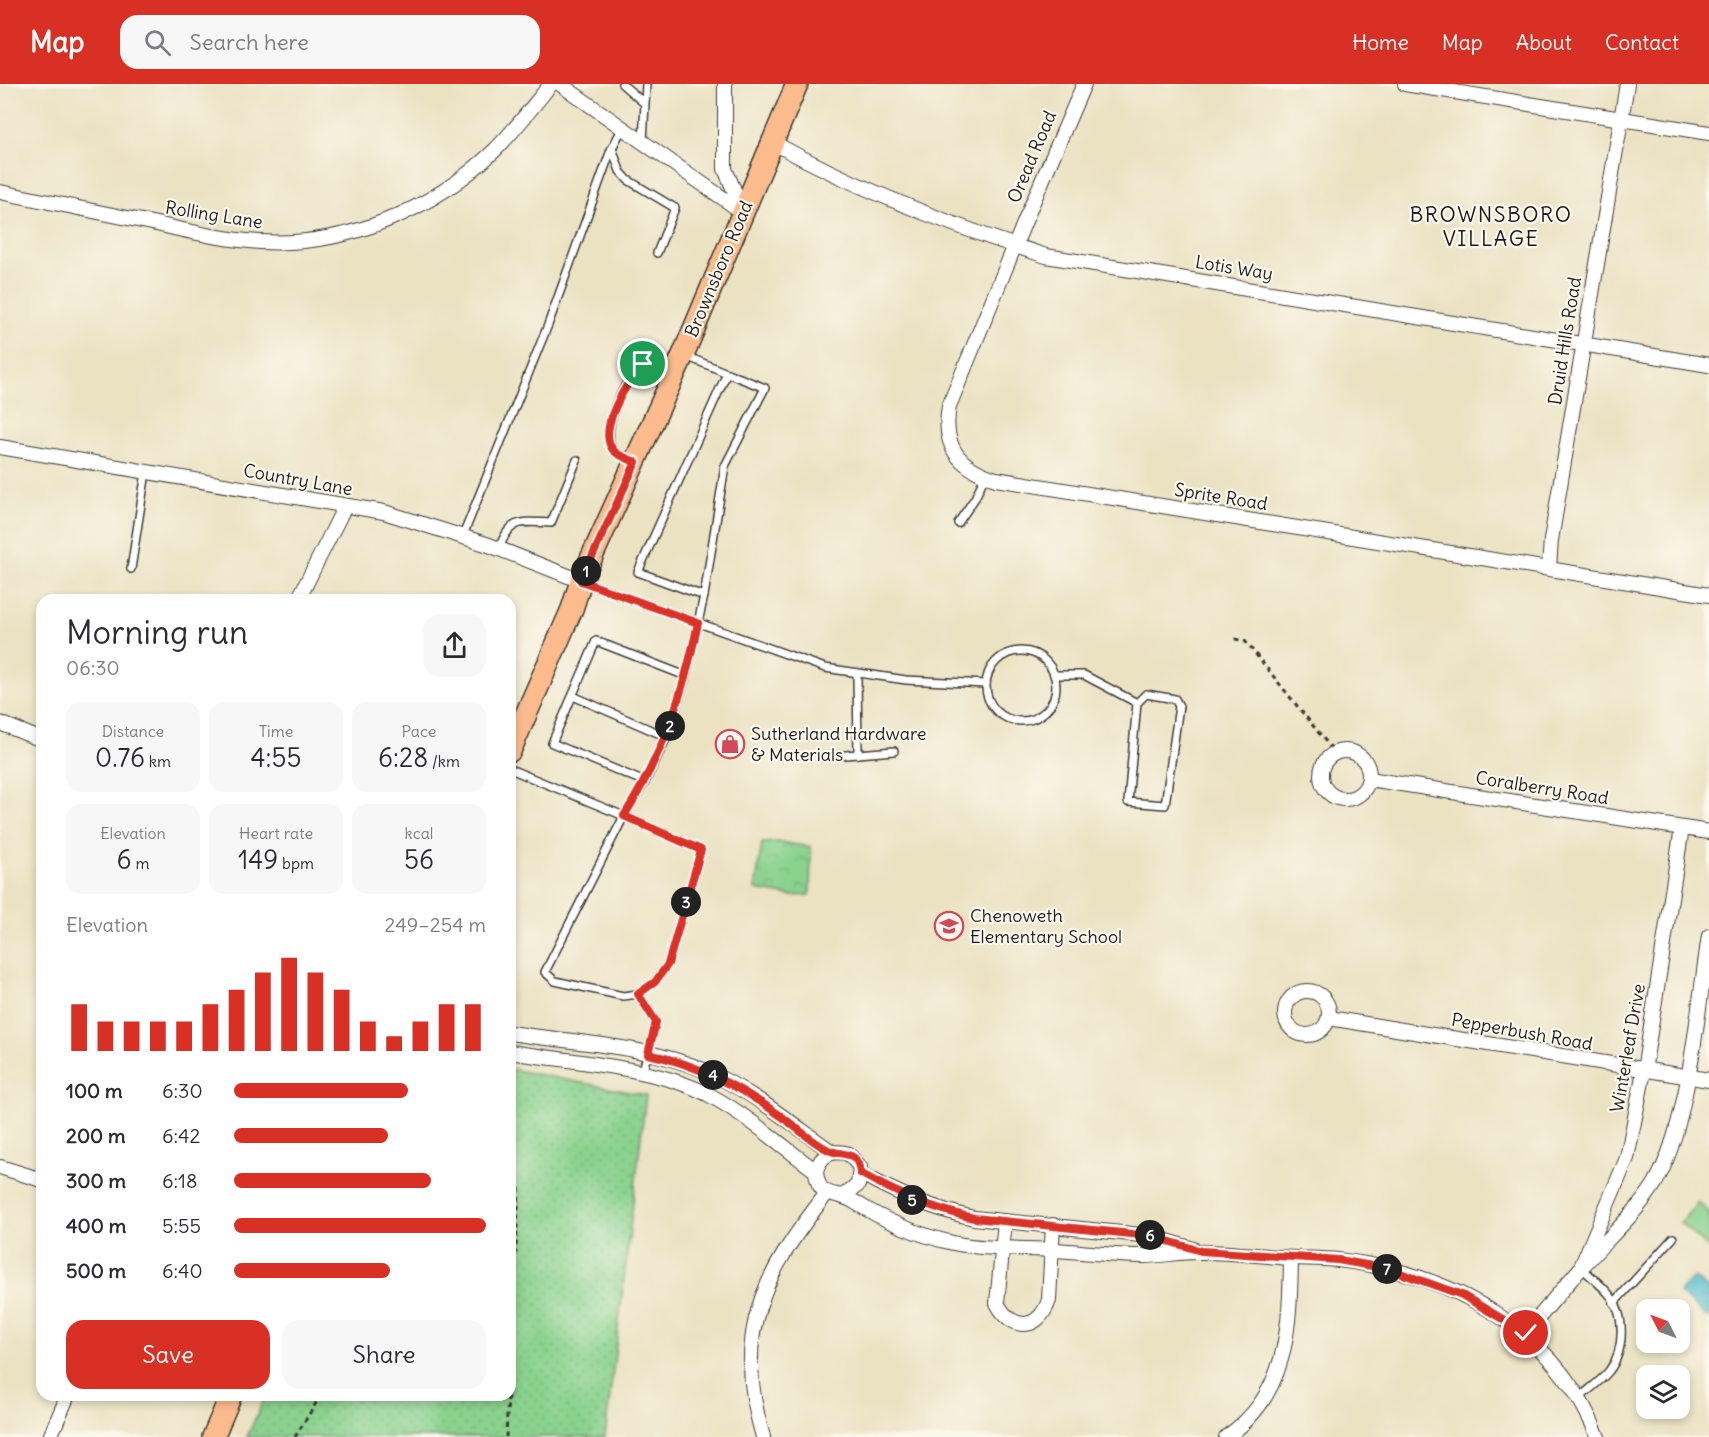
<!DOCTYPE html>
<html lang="en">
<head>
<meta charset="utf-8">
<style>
  :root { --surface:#fff; --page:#f7f7f7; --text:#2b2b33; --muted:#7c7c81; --accent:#d93025 }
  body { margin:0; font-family:Delius,sans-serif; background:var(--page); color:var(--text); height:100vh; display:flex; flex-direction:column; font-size:22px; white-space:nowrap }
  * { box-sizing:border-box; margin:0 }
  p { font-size:20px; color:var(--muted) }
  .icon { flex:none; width:33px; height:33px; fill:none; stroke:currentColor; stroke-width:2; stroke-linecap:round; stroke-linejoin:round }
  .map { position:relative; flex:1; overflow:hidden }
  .panel { position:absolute; left:36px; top:510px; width:480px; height:807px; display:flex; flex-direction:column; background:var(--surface); border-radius:18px; box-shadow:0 3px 9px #0003 }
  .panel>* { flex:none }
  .needle { width:39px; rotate:312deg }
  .fabs { position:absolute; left:1636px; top:1215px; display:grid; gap:12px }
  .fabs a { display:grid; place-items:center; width:54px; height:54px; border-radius:12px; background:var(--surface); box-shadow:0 3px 9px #0003; font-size:30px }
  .pin { position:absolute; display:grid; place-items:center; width:51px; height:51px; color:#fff; margin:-26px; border:3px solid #fff; border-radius:50%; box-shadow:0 2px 6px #0007 }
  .km { position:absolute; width:30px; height:30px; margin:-15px; border-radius:50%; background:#222; color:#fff; font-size:16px; line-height:30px; text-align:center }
  .round { display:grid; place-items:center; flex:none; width:63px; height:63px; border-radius:18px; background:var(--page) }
  .headline { display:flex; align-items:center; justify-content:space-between; height:102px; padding:0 30px }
  h1 { font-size:33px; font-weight:600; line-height:45px }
  .stats { display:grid; grid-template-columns:repeat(3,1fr); gap:9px; height:102px; padding:6px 30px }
  .stats div { display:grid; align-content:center; border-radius:15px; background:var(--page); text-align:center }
  .stats b { font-size:26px; font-weight:600 }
  .stats small { font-size:16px; font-weight:400 }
  .stats p { font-size:16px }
  .chart { height:168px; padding:12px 30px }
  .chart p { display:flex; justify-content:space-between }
  .chart svg { width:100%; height:108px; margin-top:6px; stroke:var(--accent); stroke-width:6 }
  .button { display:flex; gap:12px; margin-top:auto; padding:12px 30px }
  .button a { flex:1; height:69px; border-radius:18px; background:var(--accent); color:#fff; font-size:24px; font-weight:600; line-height:69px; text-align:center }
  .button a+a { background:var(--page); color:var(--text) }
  ul { padding:0 30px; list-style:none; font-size:20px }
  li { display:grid; grid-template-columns:96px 72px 1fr; align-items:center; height:45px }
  li i { height:15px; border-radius:8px; background:var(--accent) }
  header { display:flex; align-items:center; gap:36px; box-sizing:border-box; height:84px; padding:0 30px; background:var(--accent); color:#fff }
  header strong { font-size:28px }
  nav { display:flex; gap:33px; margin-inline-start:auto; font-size:21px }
  .search { width:420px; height:54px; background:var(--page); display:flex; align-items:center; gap:15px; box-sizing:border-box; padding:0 21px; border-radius:18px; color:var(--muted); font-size:22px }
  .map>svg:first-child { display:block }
  .grass { fill:url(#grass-dots); stroke:#537755; stroke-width:1.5 }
  .park { fill:url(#park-crowns); stroke:#537755; stroke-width:1.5 }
  .garden { fill:#8ad28e; stroke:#537755; stroke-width:1.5 }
  .water { fill:url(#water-ripples); stroke:#366c74; stroke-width:1.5 }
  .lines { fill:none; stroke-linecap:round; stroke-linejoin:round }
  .lane-casing { stroke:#3b3a35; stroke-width:10 }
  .street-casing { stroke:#3b3a35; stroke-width:16 }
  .primary-casing { stroke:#3b3a35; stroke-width:24 }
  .path { stroke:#3b3a35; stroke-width:3; stroke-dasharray:4.5 4.5; stroke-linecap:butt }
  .lane { stroke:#fff; stroke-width:7 }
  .street { stroke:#fff; stroke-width:14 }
  .primary { stroke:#fbbb8d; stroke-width:21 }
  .route-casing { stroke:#fff; stroke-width:12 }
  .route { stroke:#d93025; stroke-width:8 }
  .labels { text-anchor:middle; stroke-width:4.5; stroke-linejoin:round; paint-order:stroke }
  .street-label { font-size:18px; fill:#1c1c1c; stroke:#fbf7ec }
  .poi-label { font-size:18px; fill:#1c1c1c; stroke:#fbf7ec; text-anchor:start }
  .quarter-label { font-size:21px; letter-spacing:1.5px; fill:#1c1c1c; stroke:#fbf7ec }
</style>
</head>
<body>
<header>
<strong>Map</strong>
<div class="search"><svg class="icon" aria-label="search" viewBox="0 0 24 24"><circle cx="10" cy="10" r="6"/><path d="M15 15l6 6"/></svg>Search here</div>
<nav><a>Home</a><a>Map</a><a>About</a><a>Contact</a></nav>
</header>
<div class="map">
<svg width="1709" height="1353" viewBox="0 0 1709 1353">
  <defs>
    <pattern id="grass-dots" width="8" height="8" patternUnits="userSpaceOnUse" patternTransform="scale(1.5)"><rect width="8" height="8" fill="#8ad28e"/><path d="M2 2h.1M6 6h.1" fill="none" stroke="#76b47a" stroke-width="1.8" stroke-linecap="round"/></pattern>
    <pattern id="park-crowns" width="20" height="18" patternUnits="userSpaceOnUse" patternTransform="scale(1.5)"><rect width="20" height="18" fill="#8ad28e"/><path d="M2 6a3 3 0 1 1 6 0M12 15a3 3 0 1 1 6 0" fill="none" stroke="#76b47a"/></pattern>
    <pattern id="water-ripples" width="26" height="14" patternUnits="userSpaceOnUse" patternTransform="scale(1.5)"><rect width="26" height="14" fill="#50bbcc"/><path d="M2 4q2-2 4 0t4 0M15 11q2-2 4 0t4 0" fill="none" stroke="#45a0af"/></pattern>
  </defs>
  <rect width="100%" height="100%" fill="#fbf7ec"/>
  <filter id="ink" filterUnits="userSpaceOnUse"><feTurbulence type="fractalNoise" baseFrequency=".0167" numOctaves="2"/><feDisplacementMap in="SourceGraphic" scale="12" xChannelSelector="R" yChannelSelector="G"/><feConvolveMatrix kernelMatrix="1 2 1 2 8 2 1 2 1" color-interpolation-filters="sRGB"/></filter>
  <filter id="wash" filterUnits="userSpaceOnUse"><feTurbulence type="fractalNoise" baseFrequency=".008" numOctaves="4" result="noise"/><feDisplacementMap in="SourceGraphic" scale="24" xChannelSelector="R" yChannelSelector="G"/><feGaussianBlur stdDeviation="1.35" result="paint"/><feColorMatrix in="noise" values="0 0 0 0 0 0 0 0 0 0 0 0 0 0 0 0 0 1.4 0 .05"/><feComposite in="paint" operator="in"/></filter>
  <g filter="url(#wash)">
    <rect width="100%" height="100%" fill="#ebe2c2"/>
    <polygon class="grass" points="510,985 646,1011 605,1353 247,1353 266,1311 510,1311"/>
    <polygon class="park" points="778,758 811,763 810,811 790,812 755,806 762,759"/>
    <polygon class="garden" points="1698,1118 1709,1128 1709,1164 1680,1139"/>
    <polygon class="water" points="1694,1193 1709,1206 1709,1235 1679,1209"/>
  </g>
  <g filter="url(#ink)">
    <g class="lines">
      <g class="lane-casing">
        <g id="lane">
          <polyline points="622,0 644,19"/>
          <polyline points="643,58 646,0"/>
          <polyline points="612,64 620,87 628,96 675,124 657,169"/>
          <polyline points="686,272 727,289 638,488 704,512"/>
          <path d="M632,376c-5,-3 -13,-5 -17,-8 -18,-17 11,-78 28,-88 4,-2 10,-3 14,-4l17,7"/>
          <polyline points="958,439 975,414 985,392"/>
          <polyline points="462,454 548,241 611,66 623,43"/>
          <path d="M499,465c11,-32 23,-27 52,-26l26,-63"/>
          <polyline points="131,485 146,388"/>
          <polyline points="584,498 825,584 906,596 986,600"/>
          <circle cx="1021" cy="602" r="35"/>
          <polyline points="857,589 858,670"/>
          <polyline points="1054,591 1084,591 1137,619 1128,718 1165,721 1179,622 1175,615 1146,610 1137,619"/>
          <polyline points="573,612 667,653"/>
          <polyline points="822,673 894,667"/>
          <polyline points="510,685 624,732 645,698 667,653 686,592 704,512 725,382 765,304 727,289"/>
          <polyline points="645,698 552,659 596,557 686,592"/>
          <polygon points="624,732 701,766 668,880 655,898 638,910 623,912 555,897 545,888"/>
          <polyline points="638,910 656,938 642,990"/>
          <polyline points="1614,1219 1673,1154"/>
          <path d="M1578,1315c10,-9 23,-18 31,-28 16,-21 17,-58 -1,-78 -8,-9 -18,-17 -27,-26"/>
        </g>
      </g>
      <g class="street-casing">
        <g id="street">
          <polyline points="560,0 744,129"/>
          <polyline points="725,0 725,85 743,127"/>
          <path d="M1084,0l-57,132 -78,190c-7,39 8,61 47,73l713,116"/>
          <polyline points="1405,0 1709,49"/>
          <path d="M772,58c87,48 180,84 274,114l663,109"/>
          <path d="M0,108c49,10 98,20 147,30 37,8 75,18 113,20 86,5 173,-32 235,-92 20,-20 38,-44 56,-66"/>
          <polyline points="0,363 384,428 489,461 581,497"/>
          <polyline points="1549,484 1551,456 1627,0"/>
          <polyline points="298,516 345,422"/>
          <polyline points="0,639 42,656"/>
          <circle cx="1345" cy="691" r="24"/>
          <polyline points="1369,695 1709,748"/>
          <circle cx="1307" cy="929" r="22"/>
          <polyline points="1329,934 1709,996"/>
          <path d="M510,949c65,10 137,12 198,39 45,20 84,52 124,80"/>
          <path d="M510,968c61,10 148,15 201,44 37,20 71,50 105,75"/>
          <polyline points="0,1083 42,1096"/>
          <path d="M860,1089c37,21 72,36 114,45l177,18 42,13"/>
          <path d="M844,1111l14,-10 2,-18 -11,-13c-16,-5 -28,0 -33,17 2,29 19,19 37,30 30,19 65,34 100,42 33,7 70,5 104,7 28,2 58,6 86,6 20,0 39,-5 59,-4 25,0 51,3 77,5 19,2 39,1 59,3 112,13 217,68 260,177"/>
          <path d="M1005,1137l-8,82c15,29 42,28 52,-3l4,-75"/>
          <polyline points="1581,1183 1627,1074 1644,987 1682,744"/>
          <path d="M1526,1249c18,-22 36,-44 56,-66 24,-27 52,-51 72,-82 35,-57 44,-180 55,-249"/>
          <polyline points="50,1353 68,1311"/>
          <path d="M763,1353c-31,-106 0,-162 64,-244"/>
          <path d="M1226,1353c62,-41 64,-111 65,-179"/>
        </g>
      </g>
      <g class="primary-casing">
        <g id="primary">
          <polyline points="510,667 572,525 581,497 683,271 797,0"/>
          <polyline points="213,1353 231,1311"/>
        </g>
      </g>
      <g class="path">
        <polyline points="1235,555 1245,557 1335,669"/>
        <polyline points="510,1088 519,1105 510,1279"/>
        <polyline points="295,1353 321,1311"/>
        <polyline points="506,1353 508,1311"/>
      </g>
      <use href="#lane" class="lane"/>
      <use href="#street" class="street"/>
      <use href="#primary" class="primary"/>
    </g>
  </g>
  <g class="lines" filter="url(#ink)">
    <g class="route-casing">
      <path id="route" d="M643,280c-15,16 -48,67 -29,87 5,5 15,8 22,11l-55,119 117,42c-15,72 -35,131 -74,193l77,34 -33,114 -13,18 -17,12 18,28 -8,32c50,10 93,34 133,62 15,11 33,28 50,35 13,5 27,-1 29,22 37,21 72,36 114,45l177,18 50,15 137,9 51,9 73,26 64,38"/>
    </g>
    <use href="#route" class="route"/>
  </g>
  <defs>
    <g id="shop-ring" transform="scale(1.5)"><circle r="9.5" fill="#fbf7ec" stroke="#d1495b" stroke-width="1.5"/><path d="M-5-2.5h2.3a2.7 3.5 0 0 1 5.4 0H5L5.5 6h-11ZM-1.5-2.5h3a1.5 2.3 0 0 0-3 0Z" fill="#d1495b"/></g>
    <g id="school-ring" transform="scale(1.5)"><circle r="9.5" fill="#fbf7ec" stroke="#d1495b" stroke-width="1.5"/><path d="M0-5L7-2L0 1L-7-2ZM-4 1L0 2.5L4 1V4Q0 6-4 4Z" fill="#d1495b"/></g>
  </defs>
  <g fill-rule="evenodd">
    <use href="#shop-ring" x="730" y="660"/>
    <use href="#school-ring" x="949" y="842"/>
  </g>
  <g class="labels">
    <g class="street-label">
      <text transform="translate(1032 73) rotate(-67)" y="6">Oread Road</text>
      <text transform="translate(214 131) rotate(9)" y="6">Rolling Lane</text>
      <text transform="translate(1234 184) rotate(9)" y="6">Lotis Way</text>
      <text transform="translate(719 185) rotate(-67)" y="6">Brownsboro Road</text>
      <text transform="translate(1565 257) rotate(-81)" y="6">Druid Hills Road</text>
      <text transform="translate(298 396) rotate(10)" y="6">Country Lane</text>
      <text transform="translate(1221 413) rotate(9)" y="6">Sprite Road</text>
      <text transform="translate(1542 704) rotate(9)" y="6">Coralberry Road</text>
      <text transform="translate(1522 948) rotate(10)" y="6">Pepperbush Road</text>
      <text transform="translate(1628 964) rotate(-80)" y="6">Winterleaf Drive</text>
    </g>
    <g class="poi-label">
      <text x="751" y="656">Sutherland Hardware<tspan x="751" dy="21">&amp; Materials</tspan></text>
      <text x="970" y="838">Chenoweth<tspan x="970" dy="21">Elementary School</tspan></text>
    </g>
    <g class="quarter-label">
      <text x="1491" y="138">BROWNSBORO<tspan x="1491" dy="24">VILLAGE</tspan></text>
    </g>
  </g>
</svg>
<div class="fabs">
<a><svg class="needle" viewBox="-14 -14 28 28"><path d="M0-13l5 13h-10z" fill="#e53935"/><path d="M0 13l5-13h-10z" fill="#7c7c81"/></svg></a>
<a><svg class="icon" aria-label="layers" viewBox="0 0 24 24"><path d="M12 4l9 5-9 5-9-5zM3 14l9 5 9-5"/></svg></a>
</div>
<div class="pin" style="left:643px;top:280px;background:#1e9e55"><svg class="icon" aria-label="arrive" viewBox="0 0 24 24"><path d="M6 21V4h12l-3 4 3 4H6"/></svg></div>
<div class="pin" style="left:1526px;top:1249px;background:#d93025"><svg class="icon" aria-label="check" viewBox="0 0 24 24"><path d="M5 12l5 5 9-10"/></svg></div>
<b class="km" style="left:586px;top:487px">1</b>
<b class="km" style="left:670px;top:642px">2</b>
<b class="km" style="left:686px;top:818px">3</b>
<b class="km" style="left:713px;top:991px">4</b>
<b class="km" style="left:912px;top:1116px">5</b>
<b class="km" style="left:1150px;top:1151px">6</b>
<b class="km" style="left:1387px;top:1185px">7</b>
<section class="panel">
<div class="headline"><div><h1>Morning run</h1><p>06:30</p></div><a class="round"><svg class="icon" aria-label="share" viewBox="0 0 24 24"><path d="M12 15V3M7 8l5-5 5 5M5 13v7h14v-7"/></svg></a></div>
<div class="stats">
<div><p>Distance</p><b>0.76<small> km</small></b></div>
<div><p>Time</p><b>4:55</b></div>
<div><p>Pace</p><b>6:28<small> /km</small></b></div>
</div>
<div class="stats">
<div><p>Elevation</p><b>6<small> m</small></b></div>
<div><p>Heart rate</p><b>149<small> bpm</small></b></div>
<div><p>kcal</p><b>56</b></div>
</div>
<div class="chart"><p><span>Elevation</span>249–254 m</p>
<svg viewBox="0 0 160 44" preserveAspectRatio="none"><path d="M5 44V25M15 44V32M25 44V32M35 44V32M45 44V32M55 44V25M65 44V19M75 44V12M85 44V6M95 44V12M105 44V19M115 44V32M125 44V38M135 44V32M145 44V25M155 44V25"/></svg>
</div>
<ul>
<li><b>100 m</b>6:30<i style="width:69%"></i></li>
<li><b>200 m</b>6:42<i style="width:61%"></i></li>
<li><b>300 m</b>6:18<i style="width:78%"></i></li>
<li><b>400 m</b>5:55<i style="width:100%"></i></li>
<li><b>500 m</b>6:40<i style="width:62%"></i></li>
</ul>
<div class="button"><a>Save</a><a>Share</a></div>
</section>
</div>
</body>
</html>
